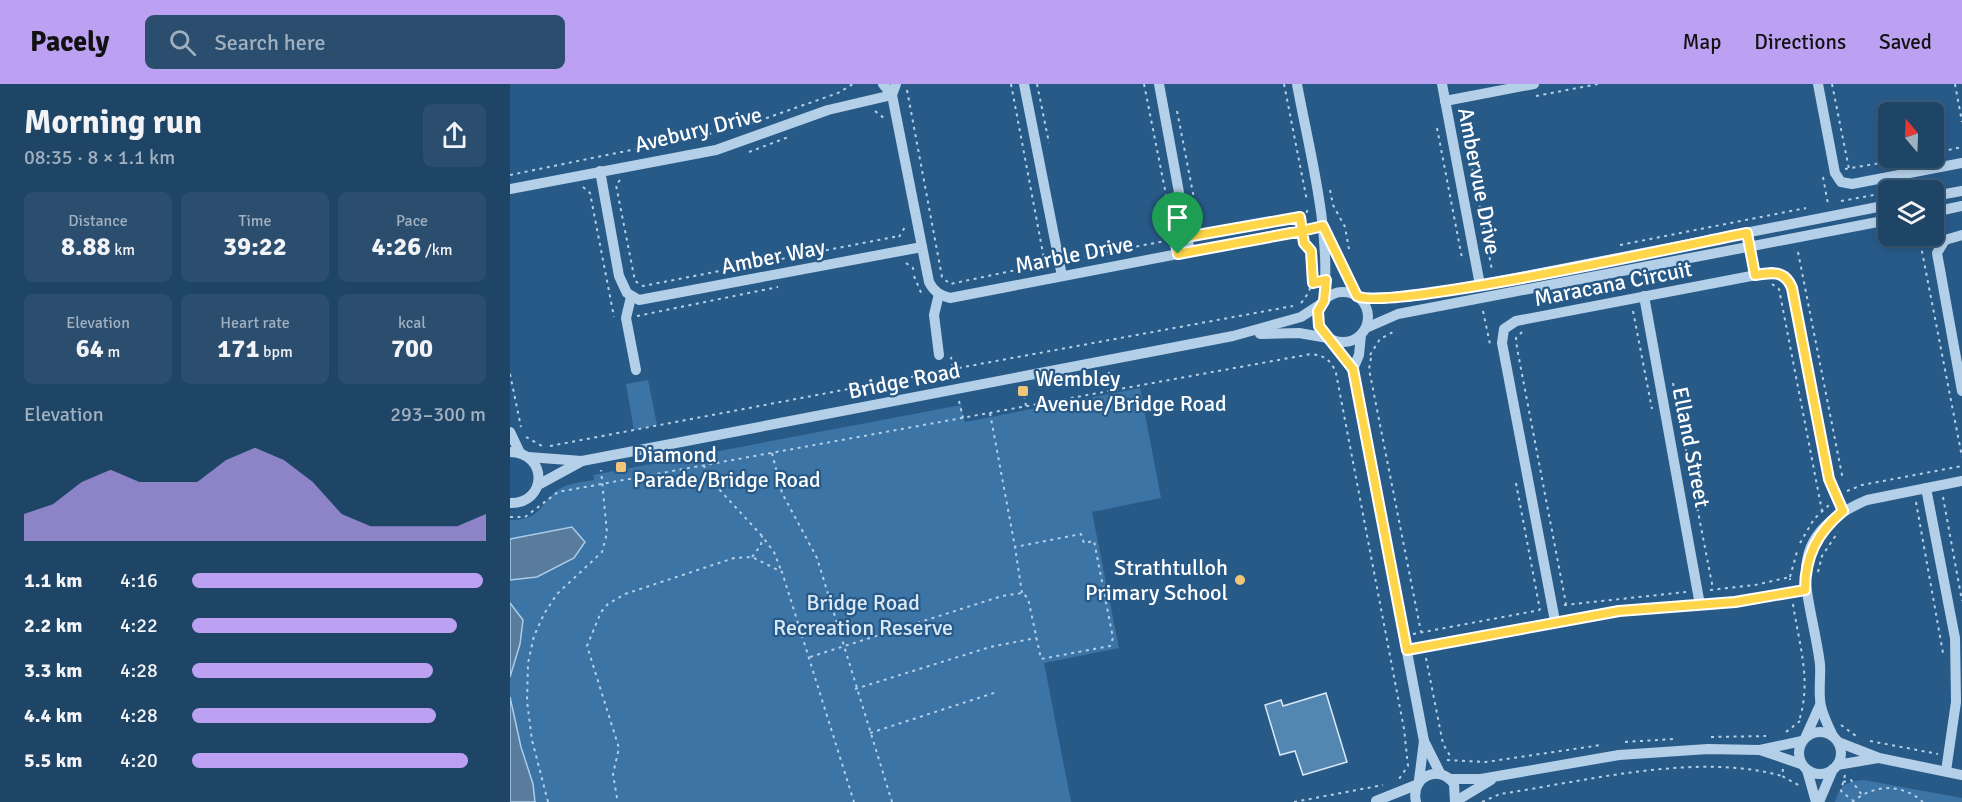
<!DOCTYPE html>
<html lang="en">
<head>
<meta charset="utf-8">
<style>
  :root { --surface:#1e4466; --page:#2b4e6f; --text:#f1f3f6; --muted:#a1b0bf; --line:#3c5c7a; --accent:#bca0f2 }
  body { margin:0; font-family:Signika,sans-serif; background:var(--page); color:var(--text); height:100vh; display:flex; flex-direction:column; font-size:22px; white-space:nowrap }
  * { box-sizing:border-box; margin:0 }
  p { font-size:20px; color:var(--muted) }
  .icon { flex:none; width:33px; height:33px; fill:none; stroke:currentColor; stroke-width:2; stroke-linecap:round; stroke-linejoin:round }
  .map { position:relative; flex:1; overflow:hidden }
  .details { display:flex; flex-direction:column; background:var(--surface); width:510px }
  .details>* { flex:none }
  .needle { width:39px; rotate:341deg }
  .buttons { position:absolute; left:1368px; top:18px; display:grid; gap:12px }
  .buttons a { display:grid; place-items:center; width:66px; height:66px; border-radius:9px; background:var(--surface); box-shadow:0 3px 9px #0003,0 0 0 2px var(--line); font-size:30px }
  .pin { position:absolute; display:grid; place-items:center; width:51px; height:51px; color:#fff; margin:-62px -26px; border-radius:50% 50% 50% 0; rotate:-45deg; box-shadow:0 0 6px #0007 }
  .pin .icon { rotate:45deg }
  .round { display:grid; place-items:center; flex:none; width:63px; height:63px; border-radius:9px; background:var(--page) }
  .headline { display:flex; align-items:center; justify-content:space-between; height:102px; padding:0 24px }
  h1 { font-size:33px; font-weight:700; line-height:45px }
  .metrics { display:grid; grid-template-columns:repeat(3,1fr); gap:9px; height:102px; padding:6px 24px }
  .metrics div { display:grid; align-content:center; border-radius:9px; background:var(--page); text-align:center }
  .metrics b { font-size:26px; font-weight:700 }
  .metrics small { font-size:16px; font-weight:400 }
  .metrics p { font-size:16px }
  .chart { height:168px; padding:12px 24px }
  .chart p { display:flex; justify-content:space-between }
  .chart svg { width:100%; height:108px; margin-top:6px; fill:var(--accent); opacity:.7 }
  ul { padding:0 24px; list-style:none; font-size:20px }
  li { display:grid; grid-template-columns:96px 72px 1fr; align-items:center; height:45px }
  li i { height:15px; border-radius:8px; background:var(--accent) }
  header { display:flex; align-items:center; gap:36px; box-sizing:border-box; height:84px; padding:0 30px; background:var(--accent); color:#111 }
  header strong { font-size:28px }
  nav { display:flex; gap:33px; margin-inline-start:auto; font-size:21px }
  .search { width:420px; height:54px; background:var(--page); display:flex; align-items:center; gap:15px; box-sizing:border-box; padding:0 21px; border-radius:9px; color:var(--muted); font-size:22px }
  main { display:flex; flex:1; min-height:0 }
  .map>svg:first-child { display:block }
  .green { fill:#3c74a5 }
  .water { fill:#5a7c9c; stroke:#a9cce9; stroke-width:1.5 }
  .building { fill:#5486b2; stroke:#d8e9f7; stroke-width:1.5 }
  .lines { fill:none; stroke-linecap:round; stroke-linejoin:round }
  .path { stroke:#b4d0e9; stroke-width:2; stroke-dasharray:3 4.5; stroke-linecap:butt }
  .minor { stroke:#b4d0e9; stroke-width:10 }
  .route-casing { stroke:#fff; stroke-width:12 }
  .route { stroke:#ffd54a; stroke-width:8 }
  .poi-dot { fill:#f1c57a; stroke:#285a88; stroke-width:2 }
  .labels { text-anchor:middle; stroke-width:4.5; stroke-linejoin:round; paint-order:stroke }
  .street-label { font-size:22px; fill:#fff; stroke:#285a88 }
  .poi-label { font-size:22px; fill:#fff; stroke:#285a88; text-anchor:start }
  .park-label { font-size:22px; fill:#d8e9f7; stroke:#285a88 }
</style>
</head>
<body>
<header>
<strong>Pacely</strong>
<div class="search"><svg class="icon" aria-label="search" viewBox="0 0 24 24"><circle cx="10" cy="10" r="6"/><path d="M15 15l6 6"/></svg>Search here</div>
<nav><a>Map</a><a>Directions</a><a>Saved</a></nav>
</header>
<main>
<section class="details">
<div class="headline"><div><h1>Morning run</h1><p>08:35 · 8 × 1.1 km</p></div><a class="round"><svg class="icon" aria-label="share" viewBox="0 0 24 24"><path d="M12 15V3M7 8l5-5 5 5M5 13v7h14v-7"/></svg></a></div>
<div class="metrics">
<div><p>Distance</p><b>8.88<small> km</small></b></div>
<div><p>Time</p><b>39:22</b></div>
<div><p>Pace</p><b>4:26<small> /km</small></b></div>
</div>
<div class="metrics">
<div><p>Elevation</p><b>64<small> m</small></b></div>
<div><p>Heart rate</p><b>171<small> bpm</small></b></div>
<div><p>kcal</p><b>700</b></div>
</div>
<div class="chart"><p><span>Elevation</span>293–300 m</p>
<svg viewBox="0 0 160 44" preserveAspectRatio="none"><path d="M0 44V33L10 29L20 20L30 15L40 20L50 20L60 20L70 11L80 6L90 11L100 20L110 33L120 38L130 38L140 38L150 38L160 33V44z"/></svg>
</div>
<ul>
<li><b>1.1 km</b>4:16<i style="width:99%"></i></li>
<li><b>2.2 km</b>4:22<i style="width:90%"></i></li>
<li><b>3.3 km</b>4:28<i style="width:82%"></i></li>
<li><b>4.4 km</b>4:28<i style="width:83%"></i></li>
<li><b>5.5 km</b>4:20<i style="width:94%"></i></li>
</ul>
</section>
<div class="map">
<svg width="1452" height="718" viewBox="0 0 1452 718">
  <rect width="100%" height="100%" fill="#285a88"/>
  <g class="green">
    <polygon points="138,296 147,341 124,346 116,300"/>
    <path d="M630,304l21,110 -69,14 27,136 -75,15 27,139h-561v-282c34,1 30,-21 51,-32 9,-5 22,-6 33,-8l-1,-5 368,-70 4,17z"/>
    <path d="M1354,696l98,18v4h-127c5,-17 11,-21 29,-22z"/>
  </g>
  <g class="water">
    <polygon points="62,443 75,458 64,474 27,493 0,496 0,455"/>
    <polygon points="0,519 13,536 10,560 0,593"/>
    <polygon points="0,613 11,663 23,700 25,718 0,718"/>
  </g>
  <polygon class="building" points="816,609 837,678 793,691 785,667 770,671 755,621 771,616 773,622"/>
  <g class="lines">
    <g class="path">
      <polyline points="501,0 535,180 539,179"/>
      <polyline points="527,0 539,59"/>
      <polyline points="634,0 665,156"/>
      <polyline points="774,0 797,117"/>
      <polyline points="1322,0 1339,85"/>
      <polyline points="1445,0 1452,38"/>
      <polyline points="397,6 432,193 440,200 535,180 536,185"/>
      <polyline points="1026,12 1088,0"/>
      <polyline points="951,26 982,186"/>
      <polyline points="365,27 374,34"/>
      <polyline points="667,27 690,145 698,149"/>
      <polyline points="927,44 952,174"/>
      <polyline points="239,68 281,52"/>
      <polyline points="1424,69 1452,63"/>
      <polyline points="1335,85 1400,74"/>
      <polyline points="0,91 228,44 328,9 343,0"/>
      <polyline points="1313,93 1318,120"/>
      <polyline points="110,96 106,101 125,197 133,202 389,152"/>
      <polyline points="73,103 80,109 104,233"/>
      <polyline points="820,106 823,121 835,143 839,165"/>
      <polyline points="1387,106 1420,100"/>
      <polyline points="1331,117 1364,111"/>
      <polyline points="791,133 795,132 798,125"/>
      <polyline points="689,150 790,133"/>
      <polyline points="1409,152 1452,373"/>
      <polyline points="389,153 395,143"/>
      <polyline points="1110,161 1296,124"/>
      <polyline points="1288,168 1333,396"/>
      <polyline points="560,175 666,155"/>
      <polyline points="396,179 403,184 404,190"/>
      <polyline points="404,192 412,211"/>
      <polyline points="1262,200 1269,205 1312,427"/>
      <path d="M791,219c12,-13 16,-34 10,-51 -1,-4 -6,-8 -8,-12"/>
      <polyline points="973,227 980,260"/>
      <polyline points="1123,227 1142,325"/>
      <polyline points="127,232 268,203"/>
      <polyline points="1012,248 1006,254 1007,264 1056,520"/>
      <polyline points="860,271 870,255 883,248 882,245"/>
      <polyline points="861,274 859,285 911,548"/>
      <polyline points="599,288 603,306"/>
      <polyline points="0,290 11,343"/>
      <polyline points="445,294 443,285 783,222"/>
      <polyline points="1163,299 1203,505"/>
      <polyline points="513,304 516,322"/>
      <polyline points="449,317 453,334"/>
      <polyline points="480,329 505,463"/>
      <polyline points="16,353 32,362"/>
      <polyline points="40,362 443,285 441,273"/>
      <polyline points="262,369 272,409 307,474 382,718"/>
      <polyline points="194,381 196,391 252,452 264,468 271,486"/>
      <polyline points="1006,399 1030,526"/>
      <polyline points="1337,407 1352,401 1452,382"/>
      <polyline points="1433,413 1452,517"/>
      <polyline points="1406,418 1433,569"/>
      <path d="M0,433h15l33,-25 753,-138c14,2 20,6 25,19l68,356 4,37 -9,13"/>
      <polyline points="1290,459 1304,435 1319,421"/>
      <polyline points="242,473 251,461 252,452"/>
      <polyline points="1308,488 1312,472 1328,448"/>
      <polyline points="1280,493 1288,464"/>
      <polyline points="1200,506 1245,501 1280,493 1280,496"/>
      <path d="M1283,520c6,41 19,76 6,117"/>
      <polyline points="1054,521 1176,508"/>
      <polyline points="903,550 1030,526"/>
      <polyline points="300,573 492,512 512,509 518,514 531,575 600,562 603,554 584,457 574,459 571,450 505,463 512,509"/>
      <polyline points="916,574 933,660 942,675"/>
      <polyline points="345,605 480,563 526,554"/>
      <polyline points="1331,641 1346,652"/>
      <polyline points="1276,648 1290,637"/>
      <polyline points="360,649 487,608"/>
      <polyline points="1201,653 1256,652"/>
      <polyline points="1360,657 1428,670"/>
      <polyline points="1115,658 1163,655"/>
      <polyline points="937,676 976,678 1091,661"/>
      <polyline points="1273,685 1272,692 1290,702"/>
      <polyline points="1335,691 1331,707 1342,716"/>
      <polyline points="1333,698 1341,696 1352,711"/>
      <polyline points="107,714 103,690 109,664 77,562 91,528 98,520 115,510 224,474 242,473 272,488 344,718"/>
      <polyline points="38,718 22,656 17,617 18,579 24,552 34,530 47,510 92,468 97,449 91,386"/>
      <polyline points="784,718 873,701"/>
      <path d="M972,718l18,-8c86,-13 198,-42 282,-18"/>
      <path d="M1342,718c23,-18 49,-19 71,0"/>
    </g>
    <g class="minor">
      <path d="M373,0l9,11 37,187c5,10 11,13 21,16l373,-72"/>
      <polyline points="514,0 552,192"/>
      <polyline points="649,0 680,168"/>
      <path d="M787,0c13,71 34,145 27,217"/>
      <polyline points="932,0 970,201"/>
      <polyline points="1308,0 1325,89 1331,98 1342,100 1452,79"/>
      <polyline points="382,11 386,0"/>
      <polyline points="935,17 1024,0"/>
      <polyline points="90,87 109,192 117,209 129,216 412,163"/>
      <polyline points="0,105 206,66 318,26 382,11"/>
      <polyline points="1424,112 1452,107"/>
      <polyline points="1424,128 1452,122"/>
      <polyline points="815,145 847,212"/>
      <polyline points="1452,151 1435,156 1427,169 1452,307"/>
      <circle cx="833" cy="233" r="25"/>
      <polyline points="429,210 424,231 429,271"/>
      <polyline points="1134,212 1190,521"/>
      <polyline points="121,213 116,234 126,286"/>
      <polyline points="850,214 896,213 970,201 1378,121"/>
      <polyline points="856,244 888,230 1378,136"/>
      <polyline points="750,250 789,249 818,254"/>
      <polyline points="821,256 843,285 914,657 909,696"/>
      <polyline points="843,285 849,271 851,251"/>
      <polyline points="0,348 10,369"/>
      <path d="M0,368c39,1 37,52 0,51"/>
      <polyline points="18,373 72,377"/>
      <polyline points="28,401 72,377 723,252 791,233 811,220"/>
      <polyline points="1416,404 1445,554 1446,618 1436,687"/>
      <polyline points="1045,537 992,259 994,245 1006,237 1262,188 1275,192 1282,204 1319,395 1333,427"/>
      <polyline points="897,566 1109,527 1225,518 1295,506"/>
      <circle cx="1310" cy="669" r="21"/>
      <polyline points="1296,652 1310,621"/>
      <path d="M1323,652c-5,-10 -10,-20 -12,-30 -3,-13 0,-28 -1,-42 -9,-72 -44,-126 47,-164l95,-19"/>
      <polyline points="914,657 930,689"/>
      <polyline points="1328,658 1369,674 1452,691"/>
      <polyline points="1250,666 1291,680"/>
      <polyline points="1327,681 1368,674"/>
      <polyline points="1297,686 1306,718"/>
      <polyline points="941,695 971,695 1109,671 1198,665 1250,666 1292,657"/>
      <polyline points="866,717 906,701"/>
      <polyline points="946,717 981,696"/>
      <path d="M906,718c-6,-25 23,-39 38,-18l1,18"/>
      <polyline points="1309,718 1323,685"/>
    </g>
  </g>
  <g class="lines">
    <g class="route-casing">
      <path id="route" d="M668,170l124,-23 2,12 7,8 2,32 13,-3 -2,21 -6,10 1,15 34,43 54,281 212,-39 116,-9 70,-12c0,-34 12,-57 38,-79l-14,-32 -37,-191c-7,-18 -20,-16 -37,-13l-8,-42c-52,10 -363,79 -390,63l-34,-70 -21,5 -2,-14 -125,22 3,15"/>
    </g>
    <use href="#route" class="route"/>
  </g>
  <g class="poi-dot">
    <rect x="507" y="301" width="12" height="12" rx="3"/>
    <rect x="105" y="377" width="12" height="12" rx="3"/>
    <circle cx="730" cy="496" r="6"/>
  </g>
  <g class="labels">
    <g class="street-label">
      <text transform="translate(188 45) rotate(-14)" y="8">Avebury Drive</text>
      <text transform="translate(970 97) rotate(79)" y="8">Ambervue Drive</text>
      <text transform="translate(564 170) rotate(-11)" y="8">Marble Drive</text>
      <text transform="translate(263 172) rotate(-11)" y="8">Amber Way</text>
      <text transform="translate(1103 199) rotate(-11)" y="8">Maracana Circuit</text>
      <text transform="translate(394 296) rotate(-11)" y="8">Bridge Road</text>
      <text transform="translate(1182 363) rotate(79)" y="8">Elland Street</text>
    </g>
    <g class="poi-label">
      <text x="525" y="302">Wembley<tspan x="525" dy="25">Avenue/Bridge Road</tspan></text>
      <text x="123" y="378">Diamond<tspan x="123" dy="25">Parade/Bridge Road</tspan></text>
      <text x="718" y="491" text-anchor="end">Strathtulloh<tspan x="718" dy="25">Primary School</tspan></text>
    </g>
    <g class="park-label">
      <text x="353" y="526">Bridge Road<tspan x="353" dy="25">Recreation Reserve</tspan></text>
    </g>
  </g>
</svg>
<div class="buttons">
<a><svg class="needle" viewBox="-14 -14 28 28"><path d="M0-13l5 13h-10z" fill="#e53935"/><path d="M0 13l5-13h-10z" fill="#a1b0bf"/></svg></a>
<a><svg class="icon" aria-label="layers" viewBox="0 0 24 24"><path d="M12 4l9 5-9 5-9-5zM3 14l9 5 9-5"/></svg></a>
</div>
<div class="pin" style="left:668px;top:170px;background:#1e9e55"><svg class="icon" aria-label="arrive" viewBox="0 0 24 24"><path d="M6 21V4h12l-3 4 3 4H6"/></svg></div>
</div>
</main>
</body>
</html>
